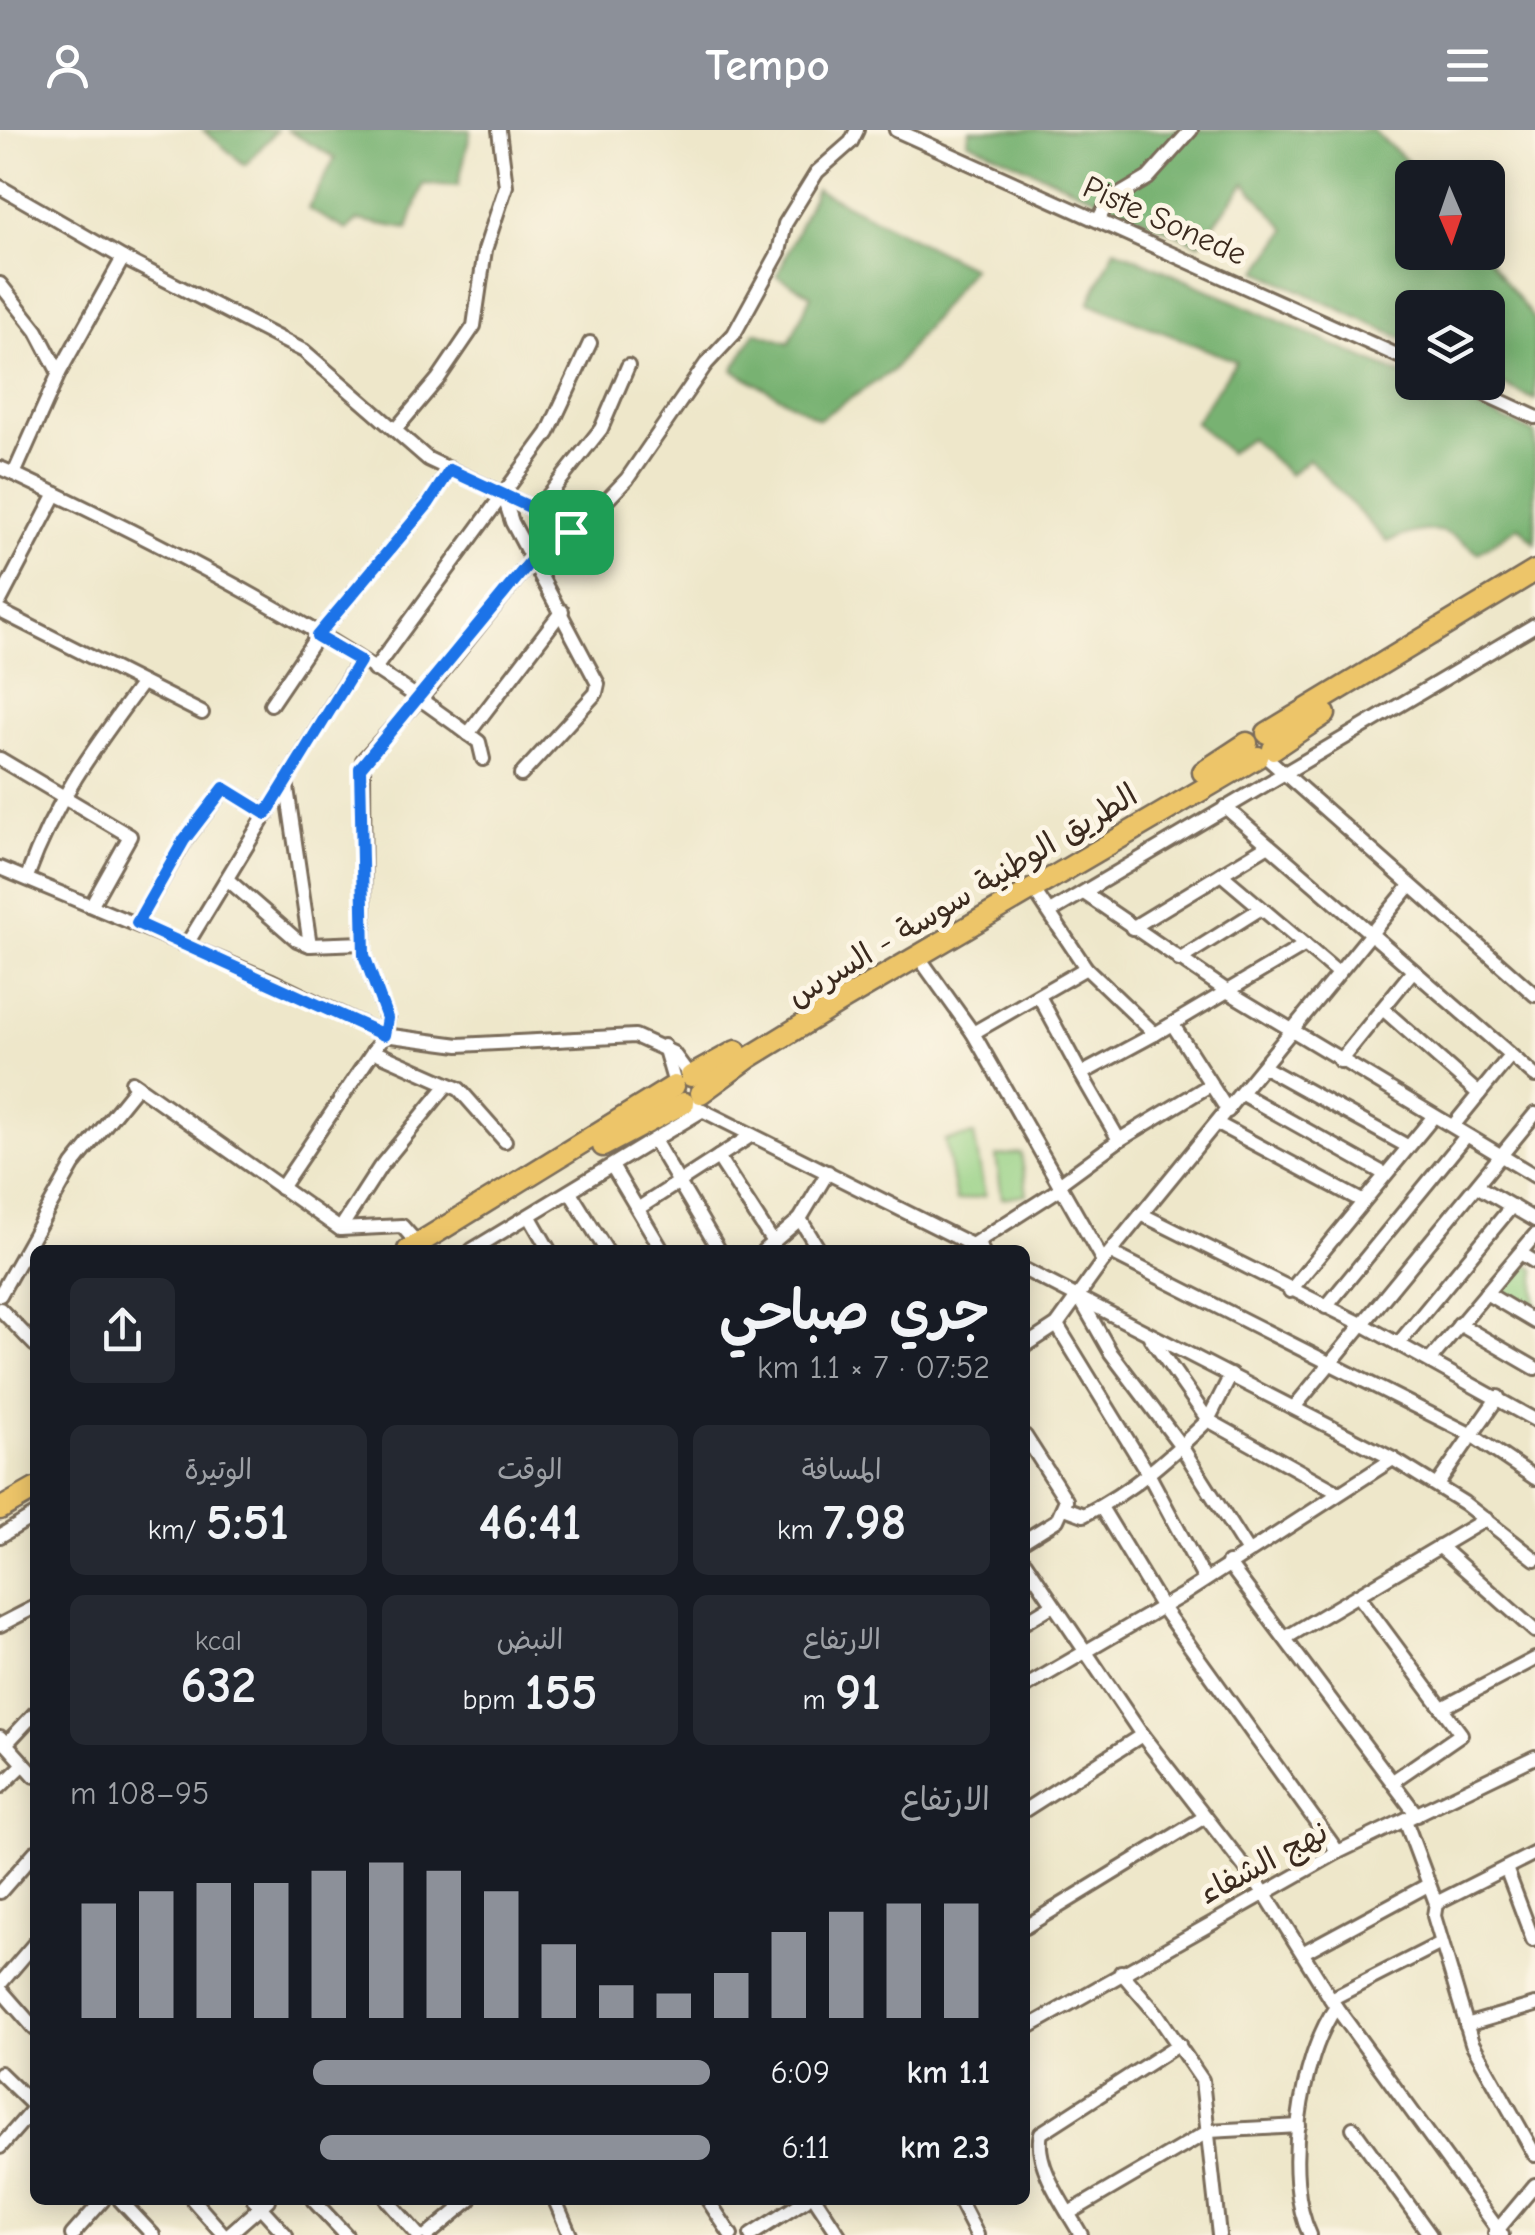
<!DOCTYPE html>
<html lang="ar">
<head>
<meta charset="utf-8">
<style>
  :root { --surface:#171b24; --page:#242831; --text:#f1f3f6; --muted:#9ea1a6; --accent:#8c9099 }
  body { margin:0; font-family:"Comic Neue","Playpen Sans Arabic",sans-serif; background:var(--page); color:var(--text); direction:rtl; height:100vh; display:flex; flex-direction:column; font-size:38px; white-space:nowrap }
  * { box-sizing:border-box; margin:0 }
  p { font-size:32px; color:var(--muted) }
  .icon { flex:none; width:55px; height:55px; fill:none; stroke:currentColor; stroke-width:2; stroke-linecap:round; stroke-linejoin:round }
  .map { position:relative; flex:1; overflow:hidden; direction:ltr }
  .sheet { position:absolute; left:30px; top:1115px; width:1000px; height:960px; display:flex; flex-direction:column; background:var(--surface); border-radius:15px; box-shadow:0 5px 25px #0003; direction:rtl }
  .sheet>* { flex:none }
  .needle { width:65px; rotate:178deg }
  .fabs { position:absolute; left:1395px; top:30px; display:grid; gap:20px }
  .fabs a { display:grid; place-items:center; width:110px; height:110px; border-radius:15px; background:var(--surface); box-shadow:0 5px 25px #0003; font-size:50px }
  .pin { position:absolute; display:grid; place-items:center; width:85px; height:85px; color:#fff; margin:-42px; border-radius:20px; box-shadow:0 5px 15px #0006 }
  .round { display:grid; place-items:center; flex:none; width:105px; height:105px; border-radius:15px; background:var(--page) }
  .summary { display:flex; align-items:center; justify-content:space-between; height:170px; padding:0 40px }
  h1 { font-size:55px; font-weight:600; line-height:75px }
  .metrics { display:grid; grid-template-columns:repeat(3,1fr); gap:15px; height:170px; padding:10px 40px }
  .metrics div { display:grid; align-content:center; border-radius:15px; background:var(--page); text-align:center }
  .metrics b { font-size:50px; font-weight:600 }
  .metrics small { font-size:28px; font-weight:400 }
  .metrics p { font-size:28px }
  .chart { height:280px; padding:20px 40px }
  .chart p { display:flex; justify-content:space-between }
  .chart svg { width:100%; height:180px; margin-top:10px; stroke:var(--accent); stroke-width:6 }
  ul { padding:0 40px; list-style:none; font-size:32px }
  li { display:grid; grid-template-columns:160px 120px 1fr; align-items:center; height:75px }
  li i { height:25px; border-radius:12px; background:var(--accent) }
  header { display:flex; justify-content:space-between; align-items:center; height:130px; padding:0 40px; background:var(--accent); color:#fff; font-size:45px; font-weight:600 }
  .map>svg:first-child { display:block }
  .green { fill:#95d084; stroke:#687d51; stroke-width:2.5 }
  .forest { fill:#78b272; stroke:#5a6e48; stroke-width:2.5 }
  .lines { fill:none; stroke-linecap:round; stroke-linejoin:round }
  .minor-casing { stroke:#7a6c5a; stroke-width:18 }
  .highway-casing { stroke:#7a6c5a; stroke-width:25 }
  .minor { stroke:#fff; stroke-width:12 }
  .highway { stroke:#edc569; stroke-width:20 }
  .route-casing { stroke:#fff; stroke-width:20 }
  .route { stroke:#1a73e8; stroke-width:12 }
  .labels { text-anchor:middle; stroke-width:10; stroke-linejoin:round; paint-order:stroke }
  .street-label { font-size:32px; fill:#3b2a1e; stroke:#fcf5e5 }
</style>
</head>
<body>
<header><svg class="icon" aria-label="menu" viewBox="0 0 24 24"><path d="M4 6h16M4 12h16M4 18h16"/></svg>Tempo<svg class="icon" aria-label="person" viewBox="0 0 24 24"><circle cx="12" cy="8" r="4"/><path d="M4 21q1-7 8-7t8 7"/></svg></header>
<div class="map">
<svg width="1535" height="2105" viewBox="0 0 1535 2105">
  <rect width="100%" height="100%" fill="#fcf5e5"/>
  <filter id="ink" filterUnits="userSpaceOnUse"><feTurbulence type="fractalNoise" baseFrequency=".01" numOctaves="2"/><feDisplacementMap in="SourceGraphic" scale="20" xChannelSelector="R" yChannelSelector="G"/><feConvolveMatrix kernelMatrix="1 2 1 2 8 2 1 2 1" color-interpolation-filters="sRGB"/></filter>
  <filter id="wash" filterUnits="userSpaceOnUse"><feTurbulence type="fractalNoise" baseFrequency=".0048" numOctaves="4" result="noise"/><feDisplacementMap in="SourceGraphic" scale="40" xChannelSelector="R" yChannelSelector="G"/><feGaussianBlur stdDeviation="2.25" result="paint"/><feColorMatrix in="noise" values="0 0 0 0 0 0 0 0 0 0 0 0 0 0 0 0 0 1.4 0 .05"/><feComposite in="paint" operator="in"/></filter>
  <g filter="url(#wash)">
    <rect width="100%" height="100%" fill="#eee7ca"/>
    <g class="green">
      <polygon points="974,1005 985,1066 956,1071 945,1010"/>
      <polygon points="1021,1023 1027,1064 1002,1068 996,1026"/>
      <polygon points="1522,1131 1535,1139 1535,1188 1497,1166 1495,1160"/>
    </g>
    <g class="forest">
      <polygon points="203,0 277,0 245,35"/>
      <polygon points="287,0 471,0 458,56 423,54 408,99 358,90 347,100 308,79 335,28"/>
      <polygon points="970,0 1372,0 1425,47 1412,48 1412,122 1484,123 1535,191 1535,270 1488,248 1488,178 1412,178 1412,213 1258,141 1287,100 1245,53 1199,114 967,11"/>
      <polygon points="816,59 972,138 892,241 819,289 733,240 755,202 789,213 811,165 777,146"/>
      <path d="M1115,119l420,184v110l-16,-17 -41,27c-35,-28 -49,-28 -91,-11l-78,-83 -19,16 -40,-37 -21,15 -34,-31 41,-61 -147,-58z"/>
    </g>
  </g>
  <g filter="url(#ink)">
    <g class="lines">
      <g class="minor-casing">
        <g id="minor">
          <polyline points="896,0 1412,232"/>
          <path d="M0,57l123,71 -64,115 -45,101c161,76 324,160 465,268l4,17"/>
          <polyline points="1098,90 1109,71 1148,48 1191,0"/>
          <polyline points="123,128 304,221 428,329 549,386 571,402"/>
          <polyline points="0,154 37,201 59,243"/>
          <polyline points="1459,252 1535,287"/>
          <polyline points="395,300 438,249 474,196 485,120 506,56 499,0"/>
          <polyline points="0,338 14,344"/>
          <polyline points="503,364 512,392 598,554 596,563 521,645"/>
          <polyline points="537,380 601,299 628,236"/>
          <polyline points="0,471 56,364"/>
          <polyline points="0,481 202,583"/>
          <polyline points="374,540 548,303 590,213"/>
          <polyline points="271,574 317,506 428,374 450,339"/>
          <polyline points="468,604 562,481"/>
          <polyline points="1266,627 1535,865"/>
          <polyline points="0,629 130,706 92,774"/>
          <polyline points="286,651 310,815"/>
          <polyline points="1225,677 1535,946"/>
          <polyline points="0,738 272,851 384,905 459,915 635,906 673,923 690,946"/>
          <polyline points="1221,744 1338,843"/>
          <path d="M27,747c28,-77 67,-129 115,-194"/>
          <polyline points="227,749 297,810 310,815 363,813"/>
          <polyline points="1032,757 1086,838 1155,904 1305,815"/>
          <polyline points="1084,763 1227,861 1535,1046"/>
          <polyline points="1050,782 1535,495"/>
          <polyline points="137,793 185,710 224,658 267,684"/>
          <polyline points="1132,798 1267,716"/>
          <polyline points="187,814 359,531"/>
          <polyline points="918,826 973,903 1103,1131"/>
          <polyline points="1179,830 1260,779"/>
          <polyline points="1039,866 1081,944"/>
          <polyline points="1384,880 1479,964"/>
          <polyline points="1173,895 1228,981"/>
          <polyline points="973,903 1086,838"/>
          <polyline points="664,916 675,954"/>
          <polyline points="373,921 459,959 505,1011"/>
          <polyline points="1340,931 1412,842"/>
          <polyline points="1264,937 1407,1016"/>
          <polyline points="132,952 340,1099 402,1096 418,1114"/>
          <polyline points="1242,964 1383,1043"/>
          <polyline points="688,973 982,1120"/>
          <polyline points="1218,994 1362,1071"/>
          <polyline points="1453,996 1510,926"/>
          <polyline points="654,1010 719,1120"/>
          <polyline points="1119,1010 1210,955"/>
          <polyline points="718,1027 773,1112"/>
          <polyline points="612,1036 662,1120"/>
          <polyline points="1059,1054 1119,1010 1081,944 1155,904"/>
          <polyline points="1477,1056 1535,1090"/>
          <polyline points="281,1058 384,905 387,889 364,825 363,630 428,559 534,427 590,388 627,349 706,234 734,204 779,122 785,94 817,42 851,12 857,0"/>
          <polyline points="570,1062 606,1120"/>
          <polyline points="639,1078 752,1005"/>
          <polyline points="1141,1084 1364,1195 1535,1290"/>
          <polyline points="530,1087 549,1120"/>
          <polyline points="800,1089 819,1120"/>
          <polyline points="340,1099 380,1037 447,955"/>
          <polyline points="972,1115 1061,1058"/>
          <polyline points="472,1120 703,980"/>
          <polyline points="764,1120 800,1089 828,1042"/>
          <polyline points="1111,1123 1470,1304 1535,1348"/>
          <polyline points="1522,1124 1535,1132"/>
          <polyline points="1025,1140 1393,1329 1464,1373 1535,1429"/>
          <polyline points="1290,1161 1434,986"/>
          <polyline points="1486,1163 1535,1192"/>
          <polyline points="0,1165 73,1035 137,956"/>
          <polyline points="1079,1167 1111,1223 1181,1316 1246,1419"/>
          <polyline points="1326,1177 1466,1006"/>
          <polyline points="0,1179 35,1215"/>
          <polyline points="1459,1194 1535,1238"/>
          <polyline points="1057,1195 1149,1345 1205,1450"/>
          <polyline points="1398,1214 1512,1076"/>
          <polyline points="1025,1216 1057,1195 1103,1131 1410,756"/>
          <polyline points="1430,1230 1535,1105"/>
          <polyline points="1231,1245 1208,1290 1339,1363"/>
          <polyline points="1296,1275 1535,984"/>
          <polyline points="1025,1306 1066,1370 1057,1390 1025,1410"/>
          <polyline points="1437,1355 1498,1267"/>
          <polyline points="1101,1377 1161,1476 1338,1722"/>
          <path d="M1065,1378l19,7c48,-24 86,-58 124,-95l-58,-83"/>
          <polyline points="0,1406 35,1385"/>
          <polyline points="1439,1416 1535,1501"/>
          <polyline points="1025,1432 1142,1605 1264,1762 1336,1877 1502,2105"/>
          <polyline points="1228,1433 1417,1685"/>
          <polyline points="1358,1465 1461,1604 1393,1651"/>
          <polyline points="1025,1492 1053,1475"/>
          <polyline points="0,1495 35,1477"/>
          <polyline points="1287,1507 1486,1389"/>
          <polyline points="1025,1557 1181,1466 1393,1329"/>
          <polyline points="1444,1577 1535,1529"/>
          <polyline points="0,1607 35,1646"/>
          <polyline points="6,1614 35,1583"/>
          <polyline points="0,1657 24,1634"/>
          <polyline points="1025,1680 1142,1605"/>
          <polyline points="1405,1690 1436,1773"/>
          <polyline points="1535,1723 1436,1773 1434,1786 1472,1913 1535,2025"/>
          <polyline points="1506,1738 1533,1810"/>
          <polyline points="0,1762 35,1722"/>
          <polyline points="1025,1797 1203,1688"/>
          <polyline points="1304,1822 1428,1755"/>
          <polyline points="1121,1842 1157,1884 1202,1950 1219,2105"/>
          <polyline points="0,1854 35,1813"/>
          <polyline points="0,1859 35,1899"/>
          <polyline points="1331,1869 1441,1813"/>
          <polyline points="1466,1895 1535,1875"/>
          <polyline points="1025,1899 1338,1722 1535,1627"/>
          <polyline points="0,1943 35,1977 0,2017"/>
          <polyline points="1353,1998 1430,2105"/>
          <polyline points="120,2070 153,2105"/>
          <polyline points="193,2070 224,2105"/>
          <polyline points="254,2070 286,2105"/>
          <polyline points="313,2070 346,2105"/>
          <polyline points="387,2070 418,2105"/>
          <polyline points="555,2070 570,2105"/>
          <polyline points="708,2070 731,2105"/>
          <polyline points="816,2070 839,2105"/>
          <polyline points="959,2070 977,2105"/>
          <polyline points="1069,2083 1209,2001 1299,1996"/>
          <polyline points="1495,2103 1535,2055"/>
          <polyline points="72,2105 103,2070"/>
          <polyline points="228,2105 268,2070"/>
          <polyline points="428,2105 470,2070"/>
          <polyline points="751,2105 806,2070"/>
          <path d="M1081,2105c-15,-27 -48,-71 -40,-102l138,-89"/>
          <path d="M1310,2105c-28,-57 -10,-177 26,-228"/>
        </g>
      </g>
      <g class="highway-casing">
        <g id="highway">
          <polyline points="1267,603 1535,441"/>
          <polyline points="1273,619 1325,584"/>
          <polyline points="1203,642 1247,613"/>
          <polyline points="691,946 736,921"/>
          <polyline points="701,963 750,927 843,870 1258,627"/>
          <polyline points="603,1016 684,973"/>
          <polyline points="408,1120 674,956"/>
          <polyline points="0,1379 35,1359"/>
        </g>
      </g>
      <use href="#minor" class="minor"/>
      <use href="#highway" class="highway"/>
    </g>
  </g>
  <g class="lines" filter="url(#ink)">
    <g class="route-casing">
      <polygon id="route" points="450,340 549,386 571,402 534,427 360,638 364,825 387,888 384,905 137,793 184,710 224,658 266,684 360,531 317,506 428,374"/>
    </g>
    <use href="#route" class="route"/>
  </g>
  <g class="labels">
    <g class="street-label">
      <text transform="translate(1165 90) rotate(24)" y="11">Piste Sonede</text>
      <text transform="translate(962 765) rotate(-31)" y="11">الطريق الوطنية سوسة - السرس</text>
      <text transform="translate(1263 1732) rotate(-28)" y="11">نهج الشفاء</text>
    </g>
  </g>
</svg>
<div class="fabs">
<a><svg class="needle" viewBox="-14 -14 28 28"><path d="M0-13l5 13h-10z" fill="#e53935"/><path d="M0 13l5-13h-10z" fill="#9ea1a6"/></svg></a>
<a><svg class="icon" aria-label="layers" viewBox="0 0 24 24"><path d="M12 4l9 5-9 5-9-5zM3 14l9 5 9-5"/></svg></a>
</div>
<div class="pin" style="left:571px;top:402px;background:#1e9e55"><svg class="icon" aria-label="arrive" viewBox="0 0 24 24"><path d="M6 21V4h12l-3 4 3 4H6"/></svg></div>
<section class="sheet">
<div class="summary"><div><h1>جري صباحي</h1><p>07:52 · 7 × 1.1 km</p></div><a class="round"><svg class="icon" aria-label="share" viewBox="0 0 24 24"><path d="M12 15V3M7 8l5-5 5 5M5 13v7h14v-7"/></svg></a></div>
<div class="metrics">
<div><p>المسافة</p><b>7.98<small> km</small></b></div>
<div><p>الوقت</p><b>46:41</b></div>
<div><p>الوتيرة</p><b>5:51<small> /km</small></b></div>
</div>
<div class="metrics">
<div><p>الارتفاع</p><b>91<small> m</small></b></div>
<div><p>النبض</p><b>155<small> bpm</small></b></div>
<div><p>kcal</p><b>632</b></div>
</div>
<div class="chart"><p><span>الارتفاع</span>95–108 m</p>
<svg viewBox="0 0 160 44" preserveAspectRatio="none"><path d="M5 44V16M15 44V13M25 44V11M35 44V11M45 44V8M55 44V6M65 44V8M75 44V13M85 44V26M95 44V36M105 44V38M115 44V33M125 44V23M135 44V18M145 44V16M155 44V16"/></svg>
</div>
<ul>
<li><b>1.1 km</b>6:09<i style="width:62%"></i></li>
<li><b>2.3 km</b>6:11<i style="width:61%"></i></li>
</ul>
</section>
</div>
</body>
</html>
